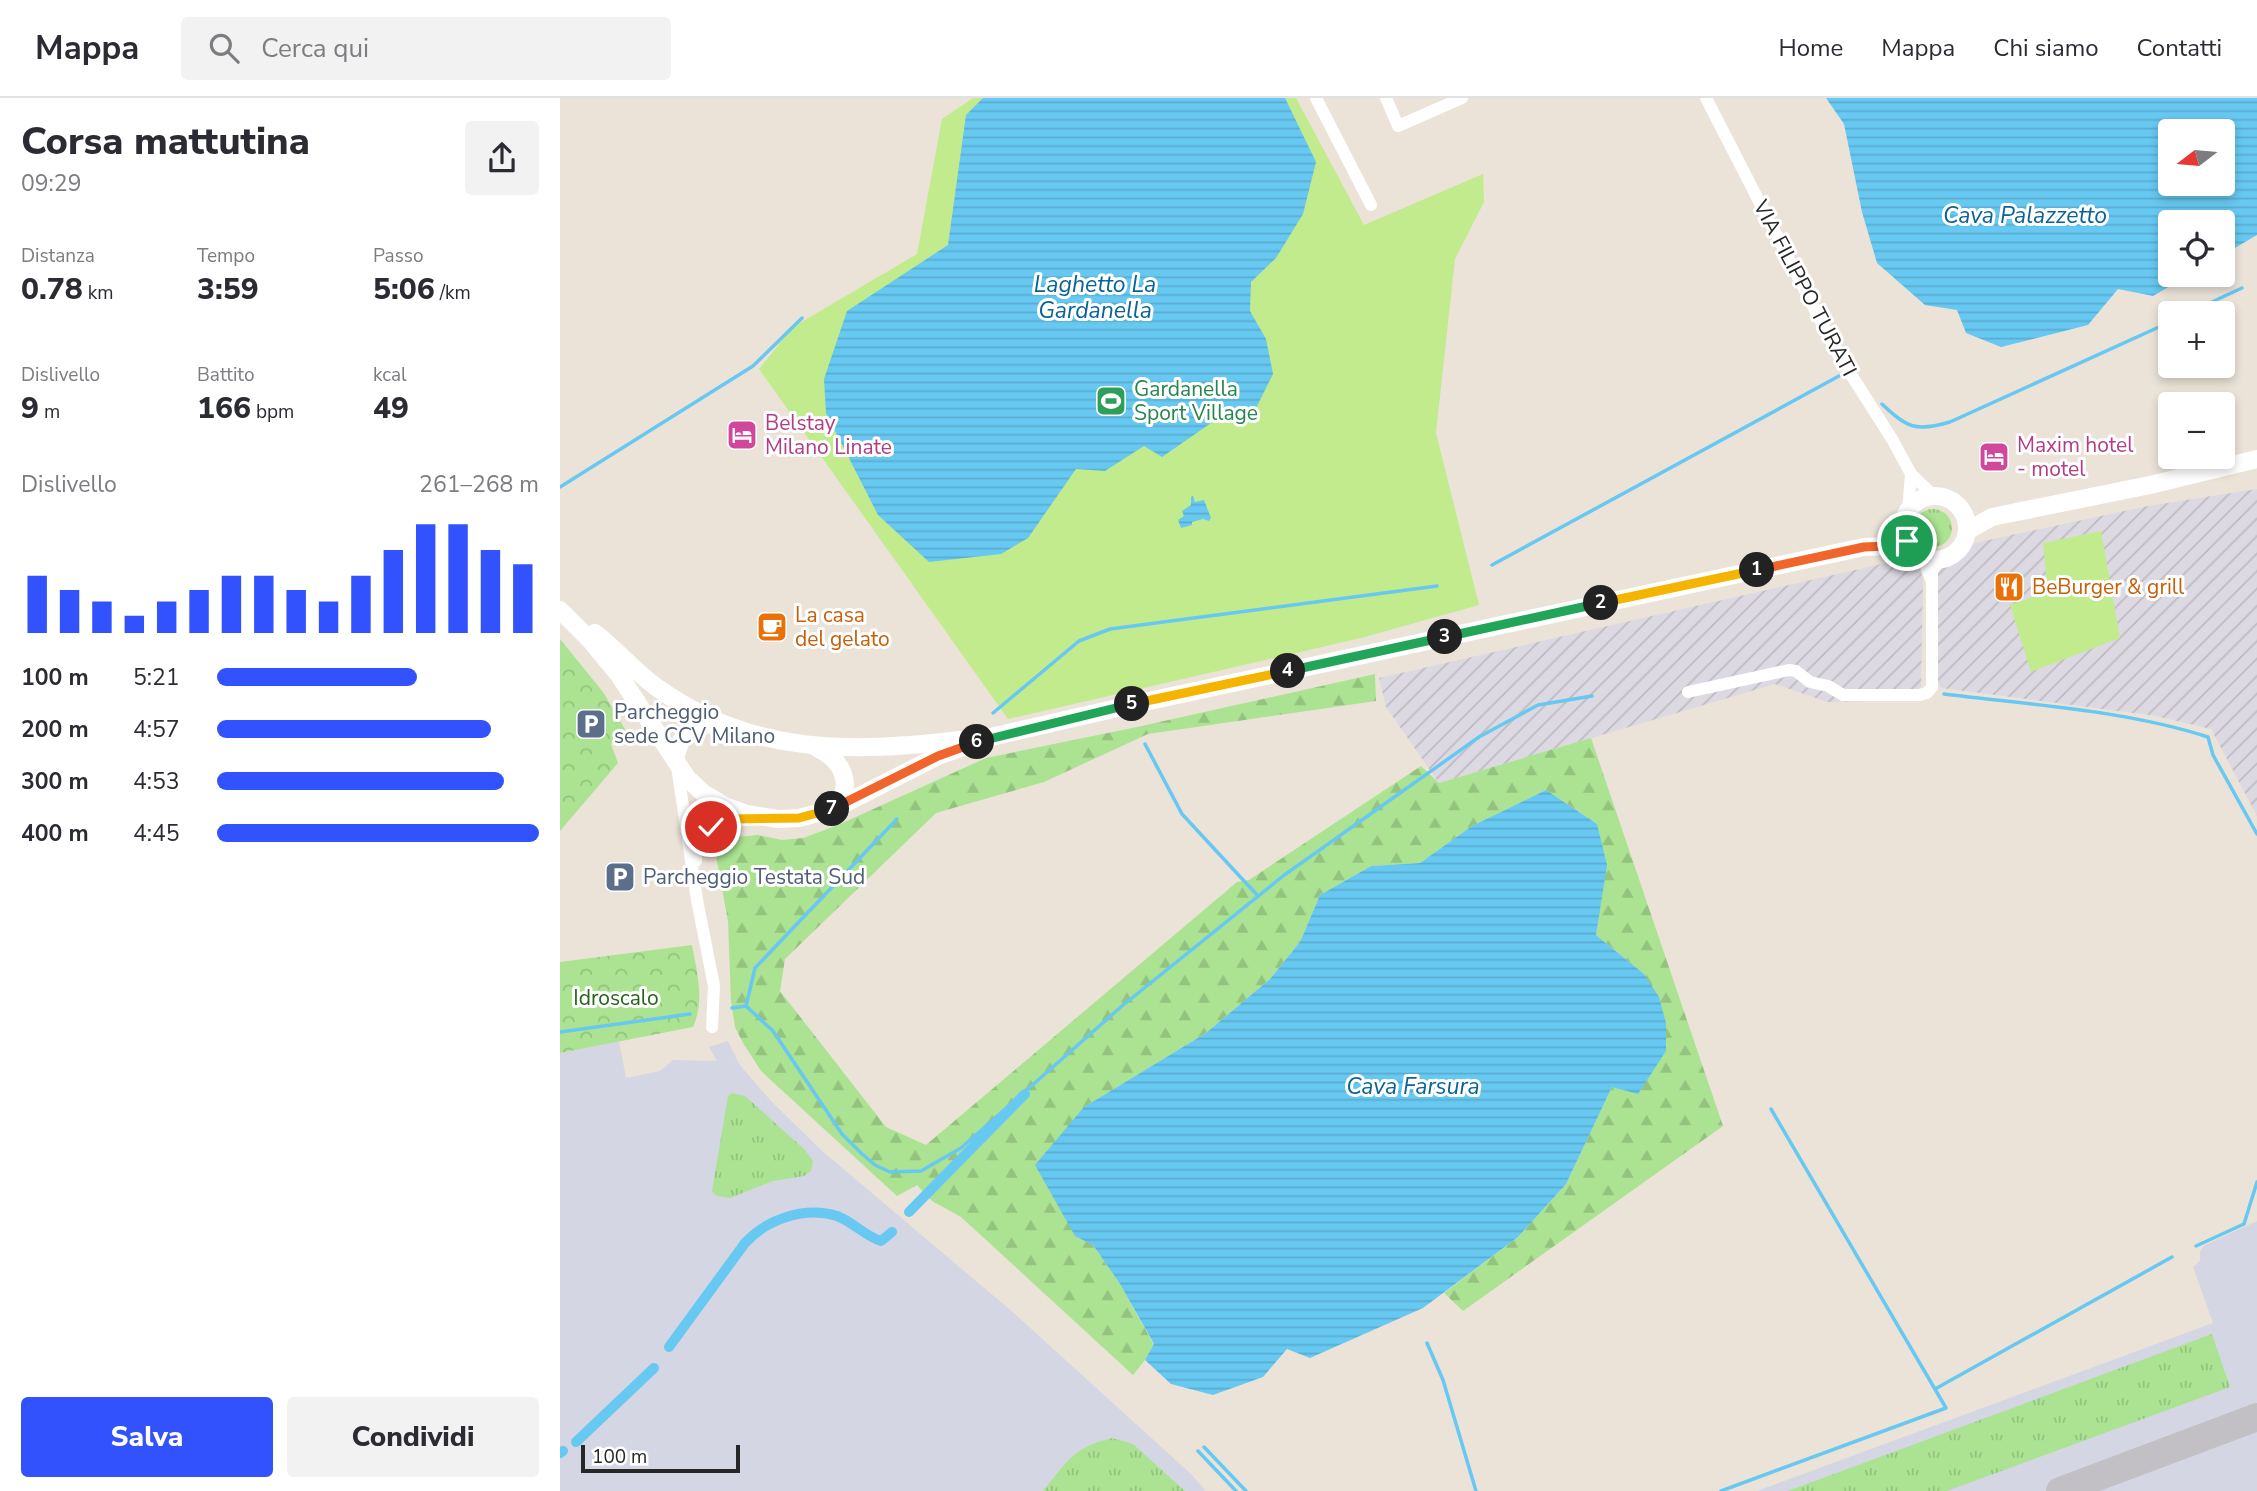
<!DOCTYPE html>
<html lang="it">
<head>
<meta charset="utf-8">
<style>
  :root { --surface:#fff; --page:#f2f2f3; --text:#2b2b33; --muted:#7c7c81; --line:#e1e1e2; --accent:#3252fe }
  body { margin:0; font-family:"Nunito Sans",sans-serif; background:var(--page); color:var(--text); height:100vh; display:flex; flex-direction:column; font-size:26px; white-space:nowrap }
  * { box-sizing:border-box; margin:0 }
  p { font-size:23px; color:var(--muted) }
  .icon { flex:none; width:38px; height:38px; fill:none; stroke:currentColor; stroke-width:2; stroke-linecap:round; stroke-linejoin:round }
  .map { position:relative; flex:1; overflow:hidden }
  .side { display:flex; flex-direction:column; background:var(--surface); width:560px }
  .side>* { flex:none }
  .needle { width:46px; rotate:254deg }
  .fabs { position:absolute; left:1598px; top:21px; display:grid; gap:14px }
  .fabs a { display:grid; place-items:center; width:77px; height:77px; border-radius:7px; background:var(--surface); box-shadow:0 4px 10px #0003; font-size:35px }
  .scale { position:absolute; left:21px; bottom:18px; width:159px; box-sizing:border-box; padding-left:7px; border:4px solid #272727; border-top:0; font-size:19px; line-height:24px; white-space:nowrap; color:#272727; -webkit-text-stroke:5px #fff; paint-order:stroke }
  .pin { position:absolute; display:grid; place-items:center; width:60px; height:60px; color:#fff; margin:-30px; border:4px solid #fff; border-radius:50%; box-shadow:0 2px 7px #0007 }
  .km { position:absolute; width:35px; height:35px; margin:-18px; border-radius:50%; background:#222; color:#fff; font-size:19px; line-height:35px; text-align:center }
  .round { display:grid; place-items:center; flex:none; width:74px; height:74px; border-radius:7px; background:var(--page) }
  .overview { display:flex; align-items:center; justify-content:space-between; height:119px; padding:0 21px }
  h1 { font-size:38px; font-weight:800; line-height:52px }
  .stats { display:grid; grid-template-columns:repeat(3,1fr); gap:10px; height:119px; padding:7px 21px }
  .stats div { display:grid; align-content:center }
  .stats b { font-size:30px; font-weight:800 }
  .stats small { font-size:19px; font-weight:400 }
  .stats p { font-size:19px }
  .chart { height:196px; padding:14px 21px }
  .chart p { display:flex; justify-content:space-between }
  .chart svg { width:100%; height:126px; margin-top:7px; stroke:var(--accent); stroke-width:6 }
  .primary-button { display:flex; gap:14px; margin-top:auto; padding:14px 21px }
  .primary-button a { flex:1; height:80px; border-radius:7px; background:var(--accent); color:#fff; font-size:28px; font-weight:800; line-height:80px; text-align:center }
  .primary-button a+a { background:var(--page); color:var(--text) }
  ul { padding:0 21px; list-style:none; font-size:23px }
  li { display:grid; grid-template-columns:112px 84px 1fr; align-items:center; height:52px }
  li i { height:18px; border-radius:9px; background:var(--accent) }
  header { display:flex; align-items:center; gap:42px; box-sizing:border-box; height:98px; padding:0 35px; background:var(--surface); border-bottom:2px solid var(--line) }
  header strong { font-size:33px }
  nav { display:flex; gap:38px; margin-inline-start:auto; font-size:24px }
  .search { width:490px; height:63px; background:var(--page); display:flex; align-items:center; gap:18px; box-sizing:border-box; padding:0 24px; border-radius:7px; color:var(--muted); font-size:26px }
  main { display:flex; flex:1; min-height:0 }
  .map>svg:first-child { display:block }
  .industrial { fill:url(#industrial-furrows) }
  .airport { fill:#d4d6e3 }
  .grass { fill:url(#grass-tufts) }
  .forest { fill:url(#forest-firs) }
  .park { fill:url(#park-crowns) }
  .pitch { fill:#c1eb8d }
  .water { fill:url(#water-rules); fill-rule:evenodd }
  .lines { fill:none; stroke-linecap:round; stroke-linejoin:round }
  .stream { stroke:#67c8f1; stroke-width:3.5 }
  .canal { stroke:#67c8f1; stroke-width:10 }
  .taxiway { stroke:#c3c0c5; stroke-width:28 }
  .minor { stroke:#fff; stroke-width:12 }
  .secondary { stroke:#fff; stroke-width:18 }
  .split-1-casing { stroke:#fff; stroke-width:14 }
  .split-2-casing { stroke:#fff; stroke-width:14 }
  .split-3-casing { stroke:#fff; stroke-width:14 }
  .split-4-casing { stroke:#fff; stroke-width:14 }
  .split-5-casing { stroke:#fff; stroke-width:14 }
  .split-6-casing { stroke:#fff; stroke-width:14 }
  .split-7-casing { stroke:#fff; stroke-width:14 }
  .split-8-casing { stroke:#fff; stroke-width:14 }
  .split-1 { stroke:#f0652b; stroke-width:9 }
  .split-2 { stroke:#f5b400; stroke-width:9 }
  .split-3 { stroke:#22a559; stroke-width:9 }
  .split-4 { stroke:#22a559; stroke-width:9 }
  .split-5 { stroke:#f5b400; stroke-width:9 }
  .split-6 { stroke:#22a559; stroke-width:9 }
  .split-7 { stroke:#f0652b; stroke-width:9 }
  .split-8 { stroke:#f5b400; stroke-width:9 }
  .labels { text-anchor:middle; stroke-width:6; stroke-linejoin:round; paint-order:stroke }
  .street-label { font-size:21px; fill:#272727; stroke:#fff }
  .leisure-label { font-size:21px; fill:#27864d; stroke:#fff; text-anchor:start }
  .hotel-label { font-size:21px; fill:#b23c85; stroke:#fff; text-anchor:start }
  .food-label { font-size:21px; fill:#c56008; stroke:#fff; text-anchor:start }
  .service-label { font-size:21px; fill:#4e5e75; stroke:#fff; text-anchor:start }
  .park-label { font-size:21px; fill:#256417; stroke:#fff }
  .water-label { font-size:23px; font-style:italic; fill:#0a6398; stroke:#fff }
</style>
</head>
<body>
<header>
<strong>Mappa</strong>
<div class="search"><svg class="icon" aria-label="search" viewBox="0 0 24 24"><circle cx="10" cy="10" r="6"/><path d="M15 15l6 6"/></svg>Cerca qui</div>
<nav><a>Home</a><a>Mappa</a><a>Chi siamo</a><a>Contatti</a></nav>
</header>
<main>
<section class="side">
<div class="overview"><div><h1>Corsa mattutina</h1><p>09:29</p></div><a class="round"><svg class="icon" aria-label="share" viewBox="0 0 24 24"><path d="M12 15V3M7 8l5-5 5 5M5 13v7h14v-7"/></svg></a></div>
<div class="stats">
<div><p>Distanza</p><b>0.78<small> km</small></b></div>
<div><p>Tempo</p><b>3:59</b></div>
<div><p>Passo</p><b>5:06<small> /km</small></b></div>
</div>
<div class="stats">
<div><p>Dislivello</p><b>9<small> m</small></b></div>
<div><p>Battito</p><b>166<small> bpm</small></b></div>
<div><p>kcal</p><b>49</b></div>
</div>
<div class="chart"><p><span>Dislivello</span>261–268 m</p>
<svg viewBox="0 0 160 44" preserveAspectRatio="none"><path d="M5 44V24M15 44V29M25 44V33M35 44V38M45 44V33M55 44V29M65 44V24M75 44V24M85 44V29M95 44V33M105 44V24M115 44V15M125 44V6M135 44V6M145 44V15M155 44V20"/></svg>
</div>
<ul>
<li><b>100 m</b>5:21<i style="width:62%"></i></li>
<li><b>200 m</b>4:57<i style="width:85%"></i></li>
<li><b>300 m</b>4:53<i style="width:89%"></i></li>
<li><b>400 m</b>4:45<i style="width:100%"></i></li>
</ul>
<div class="primary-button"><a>Salva</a><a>Condividi</a></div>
</section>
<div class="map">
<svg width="1697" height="1393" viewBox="0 0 1697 1393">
  <defs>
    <pattern id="industrial-furrows" width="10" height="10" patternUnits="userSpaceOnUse" patternTransform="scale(1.75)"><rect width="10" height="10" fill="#dcd9e2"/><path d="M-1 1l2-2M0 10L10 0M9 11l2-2" fill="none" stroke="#bdbac2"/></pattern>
    <pattern id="grass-tufts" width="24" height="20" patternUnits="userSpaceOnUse" patternTransform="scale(1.75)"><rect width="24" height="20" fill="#abe392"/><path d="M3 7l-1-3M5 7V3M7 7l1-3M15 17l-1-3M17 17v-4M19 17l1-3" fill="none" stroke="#93c37e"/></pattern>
    <pattern id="forest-firs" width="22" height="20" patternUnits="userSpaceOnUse" patternTransform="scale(1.75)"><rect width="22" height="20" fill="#abe392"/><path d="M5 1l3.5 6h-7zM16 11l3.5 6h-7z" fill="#93c37e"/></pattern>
    <pattern id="park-crowns" width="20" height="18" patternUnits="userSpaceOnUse" patternTransform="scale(1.75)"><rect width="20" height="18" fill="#abe392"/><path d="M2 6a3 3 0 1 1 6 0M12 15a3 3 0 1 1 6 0" fill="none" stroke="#93c37e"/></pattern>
    <pattern id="water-rules" width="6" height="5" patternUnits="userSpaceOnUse" patternTransform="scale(1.75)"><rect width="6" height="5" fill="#67c8f1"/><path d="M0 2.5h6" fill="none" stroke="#59accf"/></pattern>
  </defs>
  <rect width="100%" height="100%" fill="#ebe3d8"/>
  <g class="industrial">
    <polygon points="1697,391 1697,718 1651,631 1596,618 1382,590 1378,585 1375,479 1383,467 1402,458 1410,446 1588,408"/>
    <polygon points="1335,463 1359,469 1363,481 1361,589 1346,602 1267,604 1215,586 879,685 826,609 819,580"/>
  </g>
  <g class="airport">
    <polygon points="59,943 66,980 100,973 113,962 157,963 149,949 168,943 179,966 211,1003 261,1052 455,1216 631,1376 646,1393 0,1393 0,955"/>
    <polygon points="1697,1123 1697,1393 1197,1393 1653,1225 1633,1169 1640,1163 1640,1153 1645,1147"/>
  </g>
  <g class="grass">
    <circle cx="1373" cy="430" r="19"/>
    <polygon points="172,995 185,998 245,1052 253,1063 251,1073 244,1078 213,1083 170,1100 157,1098 152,1093 168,998"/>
    <polygon points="1652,1236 1670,1289 1387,1393 1228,1393"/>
    <path d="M552,1340l21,6 52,47h-142c25,-30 29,-43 69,-53z"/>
  </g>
  <polygon class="forest" points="815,576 816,603 588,636 484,684 376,715 225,861 220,893 326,1029 366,1047 677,784 689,782 861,668 879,685 1031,640 1163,1028 903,1213 884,1195 958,1139 1006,1086 1052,989 1084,876 1036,837 1040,803 1037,726 986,692 912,728 860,765 811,768 760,797 740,844 710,881 646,935 524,1009 515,1137 533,1147 560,1186 594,1247 585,1262 573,1277 401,1119 372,1103 357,1087 337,1098 201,973 183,945 175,929 171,903 168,823 156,758 159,748 167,740 198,737 222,742 243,740 278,727 426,660 577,629"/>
  <g class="park">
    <polygon points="0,541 43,594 66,633 51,646 58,665 0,733"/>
    <path d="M132,847c5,27 13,56 1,82l-133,26v-91z"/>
  </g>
  <g class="pitch">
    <polygon points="413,0 736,0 804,127 923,76 924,104 895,161 876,335 919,507 801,540 448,621 199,271 233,229 357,156 382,21"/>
    <polygon points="1541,433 1560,540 1471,574 1450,507 1488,494 1483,445"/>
  </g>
  <g class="water">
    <polygon points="423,0 725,0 756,64 743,116 716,160 691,184 690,213 706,241 713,276 695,312 654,323 602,359 584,348 545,373 516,371 468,440 441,456 369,464 318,417 266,315 264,281 287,213 388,147 406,17"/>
    <path d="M1266,0h431v137l-34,20 -1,-33h-52v53h19l-36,21 -35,-7 -30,36 -87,22 -35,-14 -9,-23 -32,-5 -48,-42 -15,-51 -18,-88zM1662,33v53h-52v-53z"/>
    <polygon points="633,398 635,404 644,402 651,420 649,423 643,421 632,424 632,427 621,430 618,422 624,418 622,413 631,407 631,399"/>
    <polygon points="986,692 1037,726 1047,767 1036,837 1084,876 1099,899 1106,925 1106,953 1078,996 1052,989 1006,1086 958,1139 863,1210 750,1260 727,1251 703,1279 653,1297 611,1286 585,1262 594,1246 560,1186 533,1147 515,1138 475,1067 524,1009 646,935 710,881 740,844 760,797 811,768 860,765 912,728"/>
  </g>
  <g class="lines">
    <g class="stream">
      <polyline points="1628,215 1682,190"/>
      <path d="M1322,306c25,24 34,28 68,18l220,-100"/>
      <polyline points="0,389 193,268 242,220"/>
      <polyline points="932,467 1279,278"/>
      <path d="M1384,596c87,11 180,16 264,43l5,18 44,79"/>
      <polyline points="433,615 519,543 550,531 877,488"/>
      <polyline points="585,646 622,716 698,798"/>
      <polyline points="186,908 213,933 282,1036 301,1055 315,1067 330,1074 361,1073 401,1050 562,908 723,778 919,639 978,607 1032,598"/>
      <polyline points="186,908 195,870 337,721"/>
      <polyline points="172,910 186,908"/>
      <polyline points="0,934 130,916"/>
      <polyline points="1636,1148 1684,1126 1697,1084"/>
      <polyline points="867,1245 883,1282 916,1393"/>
      <polyline points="1375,1291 1612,1159"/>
      <polyline points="644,1349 686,1393"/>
      <polyline points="638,1353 676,1393"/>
      <polyline points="1161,1393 1386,1310 1211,1011"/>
    </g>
    <g class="canal">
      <polyline points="349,1114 465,996"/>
      <path d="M109,1249l76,-104c22,-24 60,-37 92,-27 16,6 28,20 44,25l11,-9"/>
      <polyline points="16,1344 94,1270"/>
      <polyline points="0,1355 3,1353"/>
    </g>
    <polyline class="taxiway" points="1500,1393 1697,1319"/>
    <g class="minor">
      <polyline points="756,0 811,107"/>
      <polyline points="826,0 838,28 902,0"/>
      <polyline points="1146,0 1276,253 1332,341 1351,376 1374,398"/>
      <polyline points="1348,413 1351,376"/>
      <polyline points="1362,458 1371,481"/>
      <polyline points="1128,594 1229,572 1236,573 1250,584 1268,588 1283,597 1360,597 1367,595 1372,589 1372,473 1381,461"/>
      <polyline points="117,668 137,802 154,888 152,929"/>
      <path d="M136,763c-1,-35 24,-42 54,-42"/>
    </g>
    <g class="secondary">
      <circle cx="1375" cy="430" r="32"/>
      <polyline points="1407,433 1432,419 1590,387 1697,361"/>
      <polyline points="0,512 31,543 59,577 127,680 143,695 165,708 186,716 218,721 239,720 274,711 378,658 435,638 566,608 1304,449 1349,447"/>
      <path d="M35,535c22,17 41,40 64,56 93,66 193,64 301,51"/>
      <path d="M257,650c26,12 38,38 17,61"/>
      <path d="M115,661c6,-26 15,-37 43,-34"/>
    </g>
  </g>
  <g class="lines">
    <g class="split-1-casing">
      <polyline id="split-1" points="1197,472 1304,449 1349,447 1347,443"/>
    </g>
    <g class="split-2-casing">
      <polyline id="split-2" points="1041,505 1197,472"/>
    </g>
    <g class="split-3-casing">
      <polyline id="split-3" points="885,539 1041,505"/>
    </g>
    <g class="split-4-casing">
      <polyline id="split-4" points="728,573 885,539"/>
    </g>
    <g class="split-5-casing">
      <polyline id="split-5" points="572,606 728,573"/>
    </g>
    <g class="split-6-casing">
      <polyline id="split-6" points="417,644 572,606"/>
    </g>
    <g class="split-7-casing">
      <polyline id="split-7" points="272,711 378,658 417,644"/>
    </g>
    <g class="split-8-casing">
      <polyline id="split-8" points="151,729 169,721 239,720 272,711"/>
    </g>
    <use href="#split-1" class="split-1"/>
    <use href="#split-2" class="split-2"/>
    <use href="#split-3" class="split-3"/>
    <use href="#split-4" class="split-4"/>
    <use href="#split-5" class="split-5"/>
    <use href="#split-6" class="split-6"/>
    <use href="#split-7" class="split-7"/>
    <use href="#split-8" class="split-8"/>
  </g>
  <defs>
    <g id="stadium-square" transform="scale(1.575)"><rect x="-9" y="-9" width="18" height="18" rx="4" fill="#2e9e5b" stroke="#fff"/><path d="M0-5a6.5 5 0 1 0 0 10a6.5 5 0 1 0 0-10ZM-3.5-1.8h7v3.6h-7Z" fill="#fff"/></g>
    <g id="hotel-square" transform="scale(1.575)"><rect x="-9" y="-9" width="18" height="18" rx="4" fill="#d1479c" stroke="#fff"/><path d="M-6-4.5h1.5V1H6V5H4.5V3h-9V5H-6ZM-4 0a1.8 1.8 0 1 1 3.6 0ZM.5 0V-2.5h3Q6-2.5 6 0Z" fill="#fff"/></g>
    <g id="restaurant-square" transform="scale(1.575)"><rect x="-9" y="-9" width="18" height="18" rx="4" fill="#e8710a" stroke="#fff"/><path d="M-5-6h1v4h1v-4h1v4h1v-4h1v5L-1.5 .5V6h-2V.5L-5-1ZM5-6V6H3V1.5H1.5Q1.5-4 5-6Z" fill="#fff"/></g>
    <g id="cafe-square" transform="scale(1.575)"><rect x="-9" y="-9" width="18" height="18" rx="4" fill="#e8710a" stroke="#fff"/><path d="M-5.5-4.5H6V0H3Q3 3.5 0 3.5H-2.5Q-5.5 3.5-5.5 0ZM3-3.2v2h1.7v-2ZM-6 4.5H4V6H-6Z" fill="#fff"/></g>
    <g id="parking-square" transform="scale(1.575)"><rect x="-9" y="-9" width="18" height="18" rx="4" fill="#5c6f8a" stroke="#fff"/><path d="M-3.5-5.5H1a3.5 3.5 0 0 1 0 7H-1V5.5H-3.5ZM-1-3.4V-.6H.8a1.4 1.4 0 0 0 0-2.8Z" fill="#fff"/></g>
  </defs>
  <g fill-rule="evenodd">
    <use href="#stadium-square" x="551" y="303"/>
    <use href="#hotel-square" x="182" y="337"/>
    <use href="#hotel-square" x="1434" y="359"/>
    <use href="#restaurant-square" x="1449" y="489"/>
    <use href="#cafe-square" x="212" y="529"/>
    <use href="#parking-square" x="31" y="626"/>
    <use href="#parking-square" x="60" y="779"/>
  </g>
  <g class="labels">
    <g class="street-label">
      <text transform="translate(1245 190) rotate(62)" y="7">VIA FILIPPO TURATI</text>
    </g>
    <g class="leisure-label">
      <text x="574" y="298">Gardanella<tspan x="574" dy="24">Sport Village</tspan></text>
    </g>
    <g class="hotel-label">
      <text x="205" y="332">Belstay<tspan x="205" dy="24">Milano Linate</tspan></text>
      <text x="1457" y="354">Maxim hotel<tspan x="1457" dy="24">- motel</tspan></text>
    </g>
    <g class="food-label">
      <text x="1472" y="496">BeBurger &amp; grill</text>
      <text x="235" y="524">La casa<tspan x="235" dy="24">del gelato</tspan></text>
    </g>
    <g class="service-label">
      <text x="54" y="621">Parcheggio<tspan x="54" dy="24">sede CCV Milano</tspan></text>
      <text x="83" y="786">Parcheggio Testata Sud</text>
    </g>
    <g class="park-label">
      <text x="56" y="907">Idroscalo</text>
    </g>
    <g class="water-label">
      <text x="1465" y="125">Cava Palazzetto</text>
      <text x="535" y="194">Laghetto La<tspan x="535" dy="26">Gardanella</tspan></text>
      <text x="853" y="996">Cava Farsura</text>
    </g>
  </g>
</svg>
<div class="fabs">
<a><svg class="needle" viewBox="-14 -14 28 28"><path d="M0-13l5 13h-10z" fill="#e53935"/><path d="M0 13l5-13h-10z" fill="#7c7c81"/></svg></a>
<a><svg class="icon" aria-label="locate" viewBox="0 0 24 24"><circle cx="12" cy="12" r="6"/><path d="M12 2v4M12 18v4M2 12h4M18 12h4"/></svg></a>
<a>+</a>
<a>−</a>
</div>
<div class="scale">100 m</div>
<div class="pin" style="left:1347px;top:443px;background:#1e9e55"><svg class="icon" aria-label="arrive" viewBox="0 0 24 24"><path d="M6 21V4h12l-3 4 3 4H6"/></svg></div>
<div class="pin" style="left:151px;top:729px;background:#d93025"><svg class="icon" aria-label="check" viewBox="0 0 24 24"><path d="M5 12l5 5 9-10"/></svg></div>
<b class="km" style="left:1197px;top:472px">1</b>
<b class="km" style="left:1041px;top:505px">2</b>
<b class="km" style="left:885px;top:539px">3</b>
<b class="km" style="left:728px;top:573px">4</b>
<b class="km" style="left:572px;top:606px">5</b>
<b class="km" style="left:417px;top:644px">6</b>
<b class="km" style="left:272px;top:711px">7</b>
</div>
</main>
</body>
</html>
